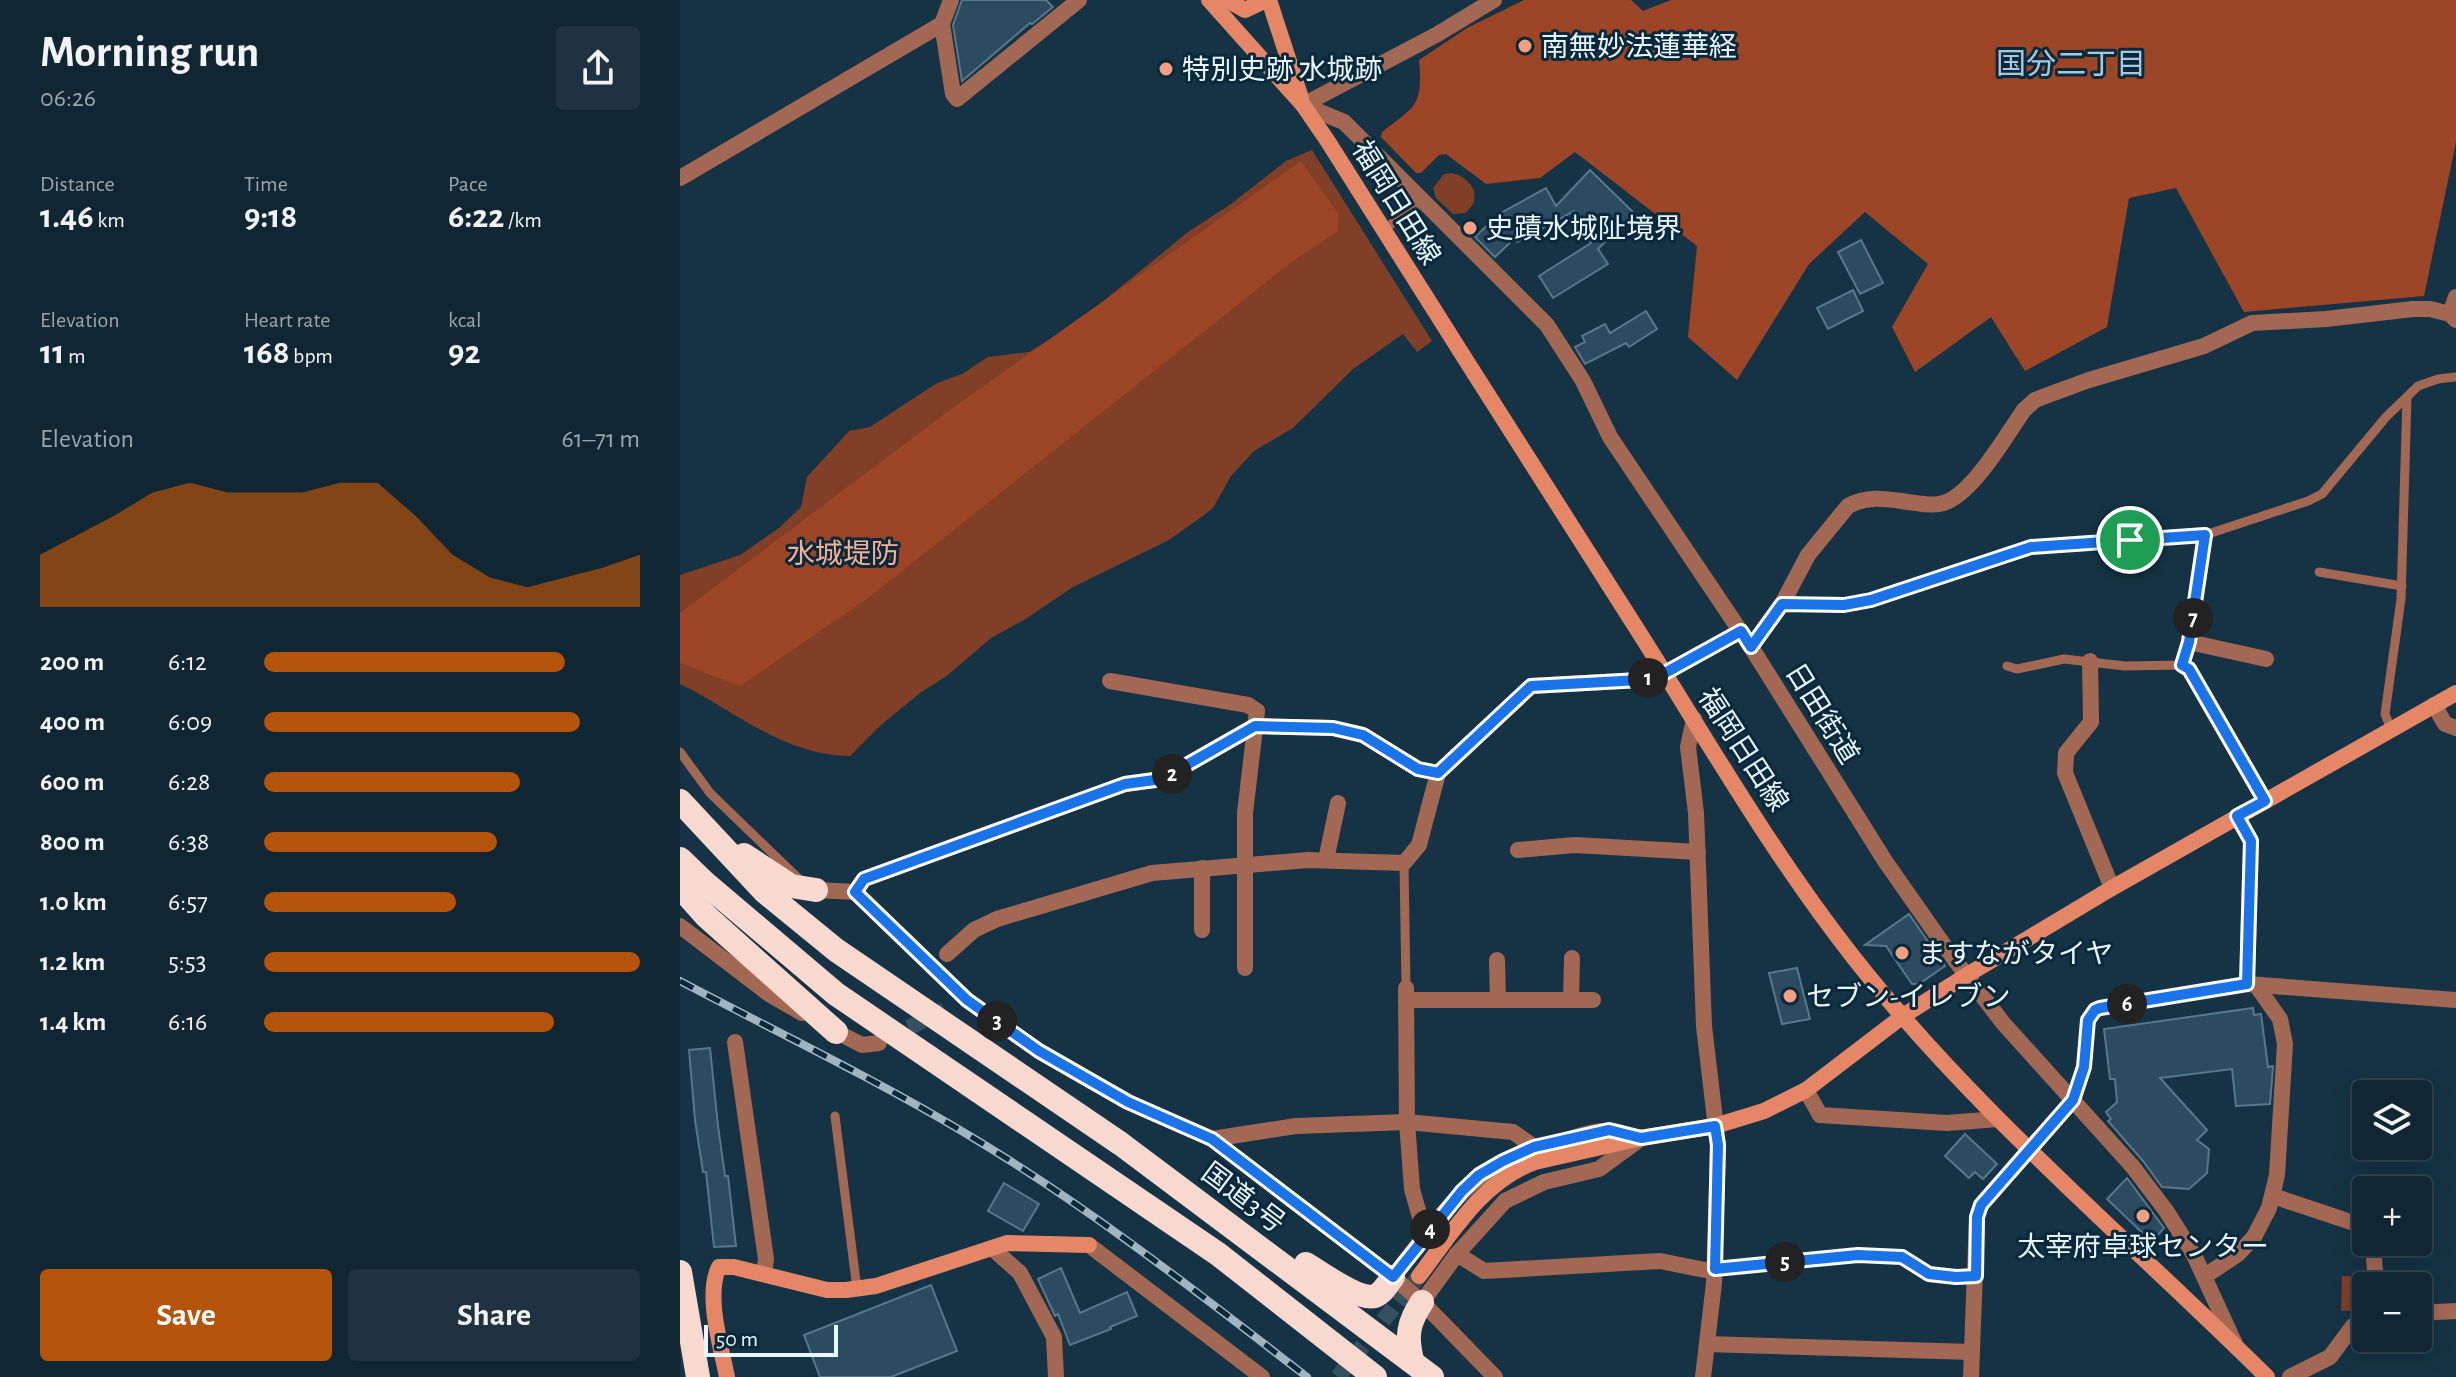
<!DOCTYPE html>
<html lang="en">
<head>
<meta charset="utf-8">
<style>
  :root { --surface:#102633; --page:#1e323f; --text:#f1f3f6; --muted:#9ca5ac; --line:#30434e; --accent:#b45309 }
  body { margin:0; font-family:"Alegreya Sans","Noto Sans JP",sans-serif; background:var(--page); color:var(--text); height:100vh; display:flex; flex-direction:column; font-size:30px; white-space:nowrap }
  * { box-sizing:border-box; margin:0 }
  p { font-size:26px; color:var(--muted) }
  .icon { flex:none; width:44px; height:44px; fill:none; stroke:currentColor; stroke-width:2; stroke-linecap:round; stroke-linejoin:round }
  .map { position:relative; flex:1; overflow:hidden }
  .panel { display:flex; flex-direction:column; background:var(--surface); width:680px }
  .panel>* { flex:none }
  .controls { position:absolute; left:1672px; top:1080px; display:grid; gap:16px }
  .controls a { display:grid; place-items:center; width:80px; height:80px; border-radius:8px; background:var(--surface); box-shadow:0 4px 20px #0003,0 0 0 2px var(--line); font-size:40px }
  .scale { position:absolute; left:24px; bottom:20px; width:134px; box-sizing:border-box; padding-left:8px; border:4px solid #e8f6ff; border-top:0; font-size:22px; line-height:28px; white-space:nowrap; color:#e8f6ff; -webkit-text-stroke:6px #09283a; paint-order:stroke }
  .pin { position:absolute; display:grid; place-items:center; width:68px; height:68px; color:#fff; margin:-34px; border:4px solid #fff; border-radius:50%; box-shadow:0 2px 8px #0007 }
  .km { position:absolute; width:40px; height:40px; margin:-20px; border-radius:50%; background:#222; color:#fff; font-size:22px; line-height:40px; text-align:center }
  .round { display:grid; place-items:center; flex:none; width:84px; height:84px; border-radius:8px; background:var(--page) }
  .overview { display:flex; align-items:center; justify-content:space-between; height:136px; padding:0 40px }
  h1 { font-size:44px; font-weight:700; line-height:60px }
  .stats { display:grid; grid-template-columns:repeat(3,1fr); gap:12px; height:136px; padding:8px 40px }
  .stats div { display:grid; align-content:center }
  .stats b { font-size:34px; font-weight:700 }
  .stats small { font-size:22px; font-weight:400 }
  .stats p { font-size:22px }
  .chart { height:224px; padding:16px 40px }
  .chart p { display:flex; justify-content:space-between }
  .chart svg { width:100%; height:144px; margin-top:8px; fill:var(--accent); opacity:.7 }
  .cta { display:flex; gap:16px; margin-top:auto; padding:16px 40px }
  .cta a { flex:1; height:92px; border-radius:8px; background:var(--accent); color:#fff; font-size:32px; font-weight:700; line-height:92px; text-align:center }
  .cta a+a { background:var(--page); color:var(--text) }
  ul { padding:0 40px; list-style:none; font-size:26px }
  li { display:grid; grid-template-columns:128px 96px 1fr; align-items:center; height:60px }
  li i { height:20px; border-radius:10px; background:var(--accent) }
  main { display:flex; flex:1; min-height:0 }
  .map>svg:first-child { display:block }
  .green { fill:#823f27 }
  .forest { fill:#9c4627 }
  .building { fill:#2c4b5e; stroke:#58778c; stroke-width:2 }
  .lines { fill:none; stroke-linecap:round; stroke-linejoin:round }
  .street-tunnel { stroke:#355060; stroke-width:16; stroke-dasharray:16 8; stroke-linecap:butt }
  .secondary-tunnel { stroke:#355060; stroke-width:16; stroke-dasharray:16 8; stroke-linecap:butt }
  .lane { stroke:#a36854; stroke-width:9 }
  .street { stroke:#a36854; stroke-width:16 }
  .secondary { stroke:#e58666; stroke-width:16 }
  .highway { stroke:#f7d9cf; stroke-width:24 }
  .rail-casing { stroke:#a1b5c0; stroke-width:8 }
  .rail { stroke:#09283a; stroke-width:5; stroke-dasharray:15; stroke-linecap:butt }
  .route-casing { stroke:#fff; stroke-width:16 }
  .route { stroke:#1a73e8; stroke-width:10 }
  .poi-dot { fill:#f39f83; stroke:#09283a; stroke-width:3 }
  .labels { text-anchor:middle; stroke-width:6; stroke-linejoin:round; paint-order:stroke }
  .poi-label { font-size:28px; fill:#e8f6ff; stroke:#09283a; text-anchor:start }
  .street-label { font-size:28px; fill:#e8f6ff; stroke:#09283a }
  .park-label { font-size:28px; fill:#f7af96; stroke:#09283a }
  .neighbourhood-label { font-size:30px; fill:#a7c9e0; stroke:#09283a }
</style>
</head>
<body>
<main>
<section class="panel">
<div class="overview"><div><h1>Morning run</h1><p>06:26</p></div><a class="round"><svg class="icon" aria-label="share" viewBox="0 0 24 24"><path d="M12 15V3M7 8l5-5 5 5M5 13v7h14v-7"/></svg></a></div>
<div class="stats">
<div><p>Distance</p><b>1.46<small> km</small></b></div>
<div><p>Time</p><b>9:18</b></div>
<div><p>Pace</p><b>6:22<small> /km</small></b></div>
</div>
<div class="stats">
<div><p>Elevation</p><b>11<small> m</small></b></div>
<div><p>Heart rate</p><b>168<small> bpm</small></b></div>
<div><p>kcal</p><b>92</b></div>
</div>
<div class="chart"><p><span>Elevation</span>61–71 m</p>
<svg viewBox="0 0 160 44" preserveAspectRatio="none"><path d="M0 44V28L10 22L20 16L30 9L40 6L50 9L60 9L70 9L80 6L90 6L100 16L110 28L120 35L130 38L140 35L150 32L160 28V44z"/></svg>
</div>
<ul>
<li><b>200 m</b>6:12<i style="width:80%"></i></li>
<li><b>400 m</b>6:09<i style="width:84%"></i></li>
<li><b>600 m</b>6:28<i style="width:68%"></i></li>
<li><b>800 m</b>6:38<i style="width:62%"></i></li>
<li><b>1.0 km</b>6:57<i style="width:51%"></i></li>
<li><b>1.2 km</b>5:53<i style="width:100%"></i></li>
<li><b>1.4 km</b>6:16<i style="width:77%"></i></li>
</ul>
<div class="cta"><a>Save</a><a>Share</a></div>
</section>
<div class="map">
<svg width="1776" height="1377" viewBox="0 0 1776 1377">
  <rect width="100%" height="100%" fill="#153344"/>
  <g class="green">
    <path d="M632,150l120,191 -15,11 -14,-18 -50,35 -60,59 -39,23 -23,25 -18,32 -9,7 -35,25 -96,47 -49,33 -33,18 -43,37 -28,18 -38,31 -32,32c-67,-1 -113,-44 -170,-72v-109l60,-20 39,-27 22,-21 6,-30 42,-46 21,-4 67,-44 25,-9 26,-17 41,-5 45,-27 114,-93 43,-28 55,-43z"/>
    <path d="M772,173c20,5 32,25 13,40l-12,1 -17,-16 -3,-10 11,-14z"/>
    <polygon points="1662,1276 1684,1277 1686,1303 1679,1310 1661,1311"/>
  </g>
  <g class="forest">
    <path d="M844,0h107l12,11 28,-11h785v142l-32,154 -180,16 -68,-124 -47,10 -22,129 -82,44 -34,-54 -76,55 -23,-45 36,-63 -63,-52 -56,52 -72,116 -49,-43 9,-91 -122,-94 -35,26 -54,6 -40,-30 -7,1 -18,18h-5l-35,-36 1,-5c34,-26 41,-26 37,-72l48,-32z"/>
    <polygon points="621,161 658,213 658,231 614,260 188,598 60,686 0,663 0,613 274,407"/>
  </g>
  <g class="building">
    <polygon points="282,0 366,0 373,7 352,24 350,23 282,81 273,25"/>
    <polygon points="910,170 954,213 918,249 928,264 873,298 859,276 911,243 894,211 837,242 835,238 815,257 795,237 819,214 866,188 876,206"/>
    <polygon points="1181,240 1203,283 1180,294 1158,252"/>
    <polygon points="1173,290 1183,311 1148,329 1137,308"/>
    <polygon points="966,311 977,329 949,347 946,343 905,364 895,347 905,342 902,336 925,324 930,333"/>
    <polygon points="1229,914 1265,966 1239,984 1232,984 1206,946 1185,945"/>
    <polygon points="1117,968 1130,1019 1102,1024 1089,973"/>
    <polygon points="1573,1008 1574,1015 1581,1014 1588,1067 1593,1066 1590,1104 1556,1106 1552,1069 1480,1078 1527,1130 1517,1140 1529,1149 1527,1173 1509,1189 1482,1187 1463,1161 1428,1121 1431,1119 1426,1112 1437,1102 1435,1079 1430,1079 1424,1029"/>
    <polygon points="30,1048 38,1126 45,1176 48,1176 56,1246 34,1247 26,1172 23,1172 15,1120 9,1050"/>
    <polygon points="1285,1134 1317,1164 1303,1179 1295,1172 1289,1178 1265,1156"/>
    <polygon points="1447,1178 1484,1228 1472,1242 1427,1199"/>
    <polygon points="324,1183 359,1204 343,1231 308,1211"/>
    <polygon points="381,1268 400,1313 447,1292 457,1316 430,1327 431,1329 390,1345 378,1314 375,1316 358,1279"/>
    <polygon points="251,1285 277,1351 211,1377 140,1377 124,1335"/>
  </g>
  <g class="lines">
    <polyline class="street-tunnel" points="207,1038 271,1007"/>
    <polyline class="secondary-tunnel" points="658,1377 739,1276"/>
    <g class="lane">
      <polyline points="703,230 743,201"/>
      <polyline points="1639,572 1722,586"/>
      <polyline points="1102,604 1164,605 1191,600 1351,547 1525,535 1628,501 1642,494 1706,417 1738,386 1758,379 1776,377"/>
      <polyline points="1327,666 1337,669 1384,659 1445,666 1502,665"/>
      <polyline points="1711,729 1705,714 1721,599 1727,398"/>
      <polyline points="0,752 30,793 118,878"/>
      <polyline points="724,863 726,988"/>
      <polyline points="1393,1100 1404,1067 1408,1020 1415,1010 1567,984"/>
      <polyline points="155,1116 177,1289"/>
      <polyline points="1035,1269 1178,1255 1222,1257 1249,1274 1276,1277 1296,1276"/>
    </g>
    <g class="street">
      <polyline points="262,24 273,94 277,99 399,0"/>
      <polyline points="623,105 664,122 867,325 903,381 930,437 1071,647 1205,861 1268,951 1323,1023 1453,1167 1487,1212 1514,1255 1556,1346"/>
      <polyline points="623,105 756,35 814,0"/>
      <polyline points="0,178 262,24 271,0"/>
      <polyline points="1770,314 1776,297"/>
      <polyline points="1525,535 1509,642 1502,665 1509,669 1585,801"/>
      <polyline points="1509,642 1586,659"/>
      <path d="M1071,647l31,-43 26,-49 40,-49c20,-11 39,-7 60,-4 10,1 22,4 31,2 31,-4 67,-69 85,-94l11,-10 13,-5 41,-15 115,-34 48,-23 74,-4 87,-10h17l20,5 6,6"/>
      <polyline points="1410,661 1411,722 1386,753 1385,773 1432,888"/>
      <polyline points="430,681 568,705 577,711 565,813 565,968"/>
      <polyline points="1754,705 1765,724 1776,728"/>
      <polyline points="1014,719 1008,747 1016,813 1024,1026 1038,1145 1034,1283 1023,1377"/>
      <polyline points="1557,816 1571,841 1567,984 1776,1000"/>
      <polyline points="838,850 895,845 1018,852"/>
      <polyline points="646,860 658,803"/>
      <polyline points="522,868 522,930"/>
      <polyline points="136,890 175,892 287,1000 359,1051 448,1102 532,1139 713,1277 742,1302 815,1377"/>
      <polyline points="175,892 184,879 445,784 482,779 575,726 653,728 683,735 738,769 758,773 851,686 960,680 985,673 1061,631"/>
      <polyline points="0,926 89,994 122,1013"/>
      <polyline points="267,954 294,930 317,919 472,873 628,860 724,863 739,845 758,773"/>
      <polyline points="817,960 818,1000"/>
      <polyline points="726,988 727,1122 732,1189 745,1235"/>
      <polyline points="726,1000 913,1000"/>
      <polyline points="891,1000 892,958"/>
      <polyline points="149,1028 182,1045 199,1043"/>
      <polyline points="55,1042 86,1259 84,1274"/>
      <polyline points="1126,1090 1140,1115 1267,1123 1318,1119"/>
      <polyline points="532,1139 616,1126 727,1122 833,1132 854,1147"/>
      <polyline points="1593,1196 1686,1227"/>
      <polyline points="1693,1242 1696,1286"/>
      <polyline points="409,1245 582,1377"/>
      <polyline points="312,1248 340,1273 374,1337 376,1377"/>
      <polyline points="777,1254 804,1271 980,1261 1025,1270 1035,1269"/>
      <polyline points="1525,1276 1558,1254 1574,1237 1589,1208 1597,1175 1605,1044 1600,1019 1576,985"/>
      <path d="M713,1277c54,-69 79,-115 169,-136 15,-4 34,-12 49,-10 10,1 21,5 30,7"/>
      <polyline points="742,1302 777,1254 825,1201 864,1182 919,1169 960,1139"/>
      <polyline points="1738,1313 1776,1311"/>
      <polyline points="1027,1344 1292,1352"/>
      <polyline points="1291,1377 1297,1217 1301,1205 1393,1100"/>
      <polyline points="1610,1377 1650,1357 1673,1326 1686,1316"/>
    </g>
    <g class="secondary">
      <path d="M529,0l94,105 24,35c104,166 210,332 315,497 68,108 133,221 212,321 122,155 274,281 413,419"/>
      <polyline points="547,0 565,10 586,0"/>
      <polyline points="589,0 621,98"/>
      <path d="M739,1276c33,-43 63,-95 116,-114l106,-24 74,-12 49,-15 42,-21 97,-74 64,-41 145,-87 344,-195"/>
      <path d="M47,1377c-6,-31 -22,-82 -8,-110h15l93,23h19l30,-4 131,-43 82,2"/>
    </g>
    <g class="highway">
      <polyline points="0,801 85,892 156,950 441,1144 752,1377"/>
      <polyline points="64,855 111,886 136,890"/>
      <polyline points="0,859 25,883 156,994 538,1254 695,1377"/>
      <polyline points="0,880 10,898 26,916 156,1032"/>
      <path d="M626,1264c15,9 53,37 69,32 8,-3 13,-13 18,-19"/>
      <polyline points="0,1272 18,1377"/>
      <path d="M732,1360c-6,-24 -4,-37 10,-58"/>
    </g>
    <g class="rail-casing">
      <path id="rail" d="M0,981c95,50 193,97 285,152 121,72 231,158 342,244"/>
    </g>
    <use href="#rail" class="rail"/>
  </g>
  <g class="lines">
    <g class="route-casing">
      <polygon id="route" points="1525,535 1509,642 1502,665 1509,669 1585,801 1557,816 1571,841 1567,984 1420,1008 1415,1010 1408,1020 1404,1067 1393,1100 1301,1205 1297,1217 1296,1276 1276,1277 1249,1274 1222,1257 1178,1255 1035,1269 1038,1145 1035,1126 961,1138 929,1130 854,1147 823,1161 799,1175 782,1191 713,1277 532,1139 448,1102 359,1051 287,1000 175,892 184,879 445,784 482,779 575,726 653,728 683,735 738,769 758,773 851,686 960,680 985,673 1061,631 1071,647 1102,604 1164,605 1191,600 1351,547"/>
    </g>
    <use href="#route" class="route"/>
  </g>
  <g class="poi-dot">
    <circle cx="845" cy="46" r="8"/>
    <circle cx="486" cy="69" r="8"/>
    <circle cx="790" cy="228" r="8"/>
    <circle cx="1222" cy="953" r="8"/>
    <circle cx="1110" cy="996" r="8"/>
    <circle cx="1463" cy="1216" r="8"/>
  </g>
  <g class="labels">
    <g class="poi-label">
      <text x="861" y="56">南無妙法蓮華経</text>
      <text x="502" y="79">特別史跡 水城跡</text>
      <text x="806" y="238">史蹟水城阯境界</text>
      <text x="1238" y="963">ますながタイヤ</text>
      <text x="1126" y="1006">セブン-イレブン</text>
      <text x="1463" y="1256" text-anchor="middle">太宰府卓球センター</text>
    </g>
    <g class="street-label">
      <text transform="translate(717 202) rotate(58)" y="10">福岡日田線</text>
      <text transform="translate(1143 713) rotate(58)" y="10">日田街道</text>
      <text transform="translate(1064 749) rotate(57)" y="10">福岡日田線</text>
      <text transform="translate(564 1197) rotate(37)" y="10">国道3号</text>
    </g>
    <g class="park-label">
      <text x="163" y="563">水城堤防</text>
    </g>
    <g class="neighbourhood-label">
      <text x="1391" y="74">国分二丁目</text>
    </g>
  </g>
</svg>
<div class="controls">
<a><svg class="icon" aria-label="layers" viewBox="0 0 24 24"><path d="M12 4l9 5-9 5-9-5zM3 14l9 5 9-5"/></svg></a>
<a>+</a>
<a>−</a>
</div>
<div class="scale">50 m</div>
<div class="pin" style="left:1450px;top:540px;background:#1e9e55"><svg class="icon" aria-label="arrive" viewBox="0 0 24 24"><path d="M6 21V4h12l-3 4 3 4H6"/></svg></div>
<b class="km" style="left:968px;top:678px">1</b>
<b class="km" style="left:492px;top:774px">2</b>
<b class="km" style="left:317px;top:1021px">3</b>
<b class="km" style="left:750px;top:1229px">4</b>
<b class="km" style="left:1105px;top:1262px">5</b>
<b class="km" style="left:1447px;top:1004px">6</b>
<b class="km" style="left:1513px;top:618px">7</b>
</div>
</main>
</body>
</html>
